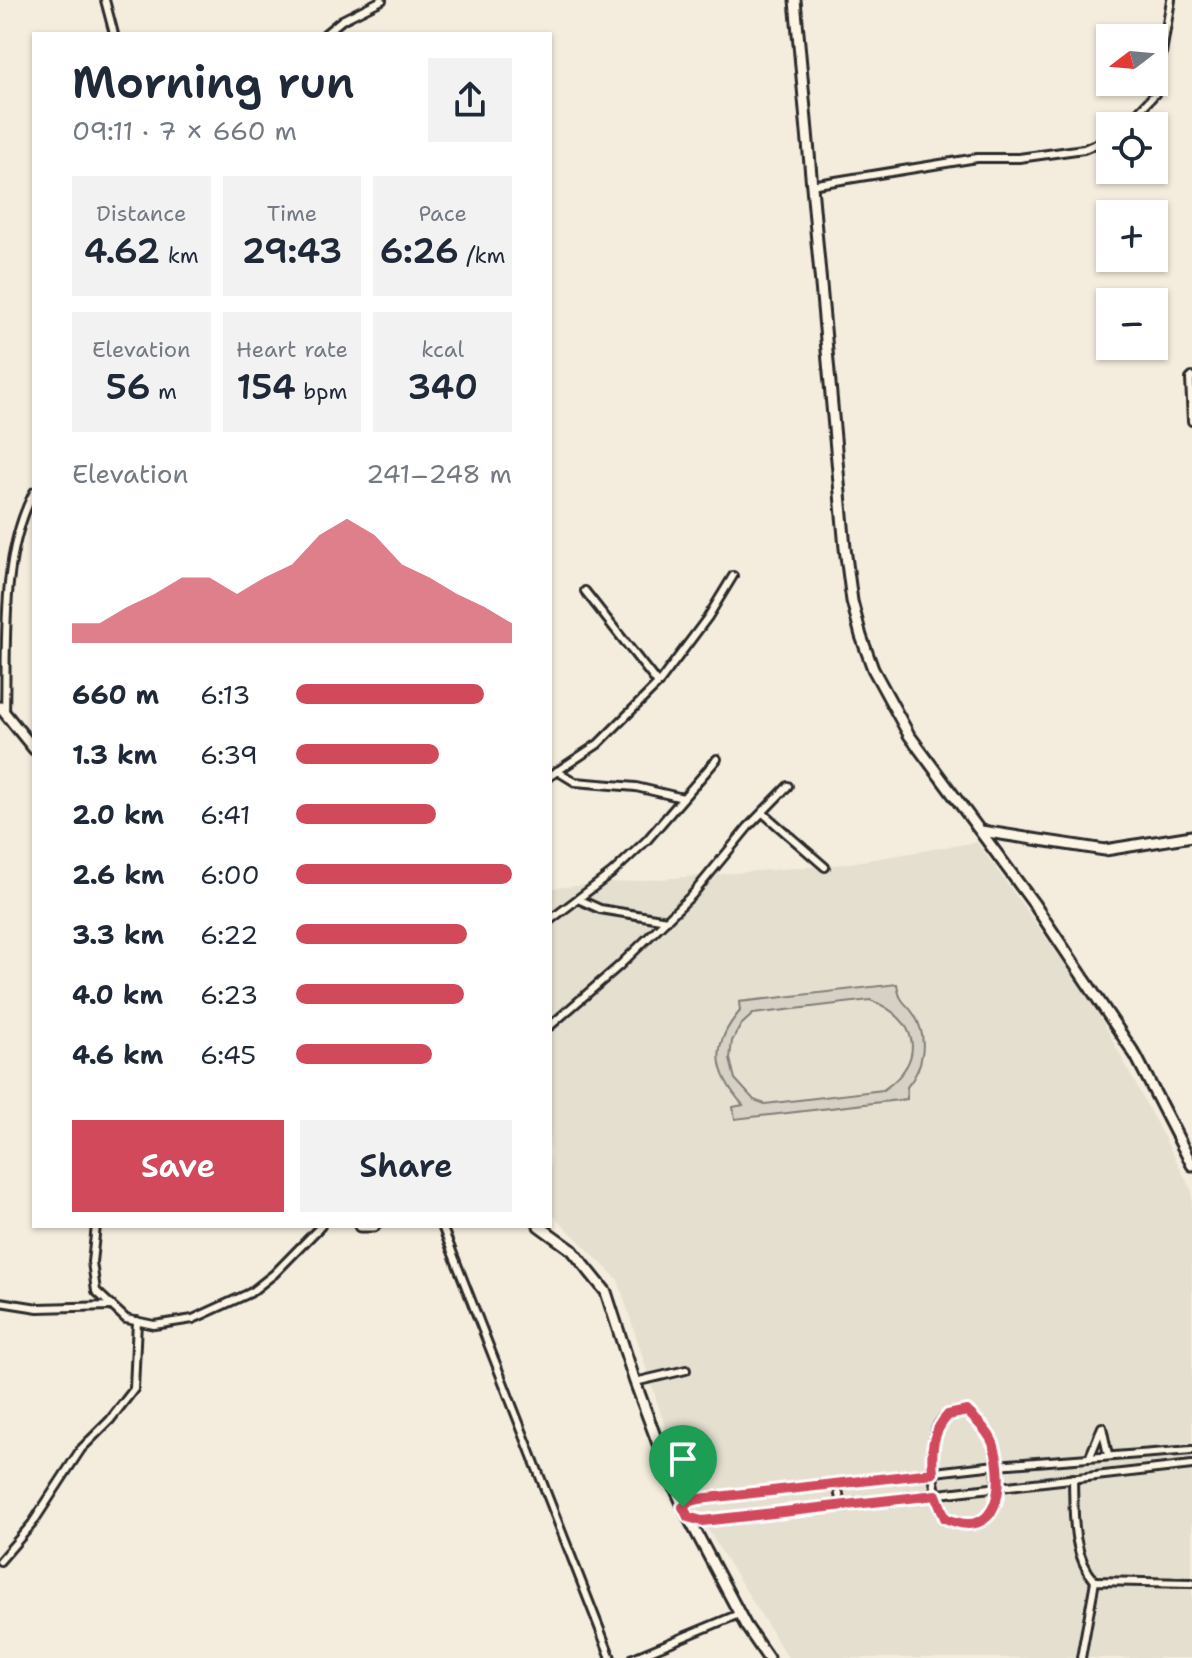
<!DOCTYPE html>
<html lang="en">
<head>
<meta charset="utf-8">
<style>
  :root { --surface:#fff; --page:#f2f2f3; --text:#1f2937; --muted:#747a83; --accent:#d1495b }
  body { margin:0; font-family:"Shantell Sans",sans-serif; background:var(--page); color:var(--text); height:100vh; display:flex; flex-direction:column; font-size:30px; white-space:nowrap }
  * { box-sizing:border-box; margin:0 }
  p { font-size:26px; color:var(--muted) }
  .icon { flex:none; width:44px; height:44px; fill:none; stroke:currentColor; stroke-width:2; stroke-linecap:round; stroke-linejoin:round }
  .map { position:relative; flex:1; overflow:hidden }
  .sheet { position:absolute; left:32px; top:32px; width:520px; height:1196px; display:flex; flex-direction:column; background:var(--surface); border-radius:0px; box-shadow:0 2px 6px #0004 }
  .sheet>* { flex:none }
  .needle { width:52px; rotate:254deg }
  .controls { position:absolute; left:1096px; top:24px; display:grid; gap:16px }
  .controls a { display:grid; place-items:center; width:72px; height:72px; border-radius:0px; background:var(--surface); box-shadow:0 2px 6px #0004; font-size:40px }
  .pin { position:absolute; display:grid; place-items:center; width:68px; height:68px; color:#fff; margin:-82px -34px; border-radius:50% 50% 50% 0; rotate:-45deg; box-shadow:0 0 8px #0007 }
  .pin .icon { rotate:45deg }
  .round { display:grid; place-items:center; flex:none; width:84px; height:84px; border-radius:0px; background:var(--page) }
  .head { display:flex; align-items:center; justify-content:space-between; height:136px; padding:0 40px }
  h1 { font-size:44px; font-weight:600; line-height:60px }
  .figures { display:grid; grid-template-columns:repeat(3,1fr); gap:12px; height:136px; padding:8px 40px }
  .figures div { display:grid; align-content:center; border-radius:0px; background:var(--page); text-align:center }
  .figures b { font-size:34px; font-weight:600 }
  .figures small { font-size:22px; font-weight:400 }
  .figures p { font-size:22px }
  .chart { height:224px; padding:16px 40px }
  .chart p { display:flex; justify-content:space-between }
  .chart svg { width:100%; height:144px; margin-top:8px; fill:var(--accent); opacity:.7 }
  .button { display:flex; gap:16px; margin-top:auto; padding:16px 40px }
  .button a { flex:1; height:92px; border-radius:0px; background:var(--accent); color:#fff; font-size:32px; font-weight:600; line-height:92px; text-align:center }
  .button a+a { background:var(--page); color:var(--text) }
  ul { padding:0 40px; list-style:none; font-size:26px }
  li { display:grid; grid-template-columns:128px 96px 1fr; align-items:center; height:60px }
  li i { height:20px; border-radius:10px; background:var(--accent) }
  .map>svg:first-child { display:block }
  .built { fill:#e5dfd0 }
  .pitch { fill:#d6d1c4; stroke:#807e78; stroke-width:2; fill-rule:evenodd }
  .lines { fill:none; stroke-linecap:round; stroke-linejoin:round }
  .street-casing { stroke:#2b2b2b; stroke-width:12 }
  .secondary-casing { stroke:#2b2b2b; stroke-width:15 }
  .street { stroke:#fcf5e5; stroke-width:6 }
  .secondary { stroke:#fcf5e5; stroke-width:9 }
  .route-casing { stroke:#fff; stroke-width:16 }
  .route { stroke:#d1495b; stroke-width:10 }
</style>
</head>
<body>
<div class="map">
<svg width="1192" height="1658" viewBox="0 0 1192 1658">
  <rect width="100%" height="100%" fill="#f4edde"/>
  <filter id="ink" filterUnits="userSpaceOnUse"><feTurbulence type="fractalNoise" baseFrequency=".0125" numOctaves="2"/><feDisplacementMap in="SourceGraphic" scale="16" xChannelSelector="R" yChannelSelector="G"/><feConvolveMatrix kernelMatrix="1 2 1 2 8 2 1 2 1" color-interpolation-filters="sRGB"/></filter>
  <g filter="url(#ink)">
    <polygon class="built" points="977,842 1092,1001 1192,1191 1192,1658 788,1658 688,1498 618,1280 550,1212 550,888 843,864"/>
    <path class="pitch" d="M897,984c3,21 9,17 18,32 14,24 8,52 -8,71v12l-172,20 -2,-12 10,-2c-29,-33 -33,-59 -3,-94l-1,-9zM870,1000c48,18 58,60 13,90l-118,14 -11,-4 -19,-21 -5,-20 2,-18 9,-16 12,-11z"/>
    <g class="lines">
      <g class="street-casing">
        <g id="street">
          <polyline points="105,0 114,34"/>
          <polyline points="325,34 342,20 382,0"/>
          <polyline points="1125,126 1155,94 1171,0"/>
          <polyline points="811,185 977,158 1019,158 1084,149 1110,138"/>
          <polyline points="1192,377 1190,379 1192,421"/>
          <polyline points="585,591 658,684"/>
          <path d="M5,713c2,-72 -5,-156 29,-221"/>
          <polyline points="557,771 575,782 636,787 683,798"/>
          <polyline points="550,776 598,744 658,684 708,617 733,576"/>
          <polyline points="763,813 825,867"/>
          <polyline points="578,899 600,909 667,920"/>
          <polyline points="550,920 612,873 647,840 717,759"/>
          <polyline points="550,1026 619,966 692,895 748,827 788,786"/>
          <polyline points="96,1226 92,1262 96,1291 126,1319 154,1325 193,1319 250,1293 274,1274 321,1226"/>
          <polyline points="442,1226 611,1658"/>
          <polyline points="0,1302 38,1308 112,1306"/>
          <polyline points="635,1382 686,1370"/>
          <path d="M967,1411c10,9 19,18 24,29 4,8 4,16 5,25 4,37 -3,75 -51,53 -12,-23 -24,-87 3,-103 6,-3 14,-3 19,-4z"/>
          <polyline points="1090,1456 1102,1427 1108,1455"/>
          <path d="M1073,1478c1,34 -2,76 22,103"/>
          <polyline points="837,1484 841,1505"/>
          <polyline points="683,1507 690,1501 699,1499 996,1465 1192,1450"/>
          <polyline points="688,1517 702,1521 1192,1465"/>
          <polyline points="0,1561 32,1524 81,1449 110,1420 134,1389 137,1321"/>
          <polyline points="633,1658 739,1614"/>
          <polyline points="1081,1658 1095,1581 1192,1583"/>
        </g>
      </g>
      <g class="secondary-casing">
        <g id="secondary">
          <polyline points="795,0 845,548 852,601 861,636 873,669 909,735 1034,904 1136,1056 1192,1165"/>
          <polyline points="0,707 34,749"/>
          <polyline points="981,831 1105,850 1192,836"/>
          <polyline points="360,1226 374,1226"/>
          <polyline points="539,1226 572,1250 606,1292 635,1382 671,1479 688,1517 746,1626 768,1658"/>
        </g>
      </g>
      <use href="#street" class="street"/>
      <use href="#secondary" class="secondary"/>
    </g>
  </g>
  <g class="lines" filter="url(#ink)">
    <g class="route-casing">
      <path id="route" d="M967,1411c10,10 23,22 27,35 11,37 6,97 -49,72l-9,-23 -234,26 -14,-4 -5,-10 7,-6 9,-2 234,-26c-2,-23 -1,-41 15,-58z"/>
    </g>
    <use href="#route" class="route"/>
  </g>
</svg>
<div class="controls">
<a><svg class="needle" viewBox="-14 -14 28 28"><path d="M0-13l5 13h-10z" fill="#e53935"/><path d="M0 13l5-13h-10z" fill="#747a83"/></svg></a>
<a><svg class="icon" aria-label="locate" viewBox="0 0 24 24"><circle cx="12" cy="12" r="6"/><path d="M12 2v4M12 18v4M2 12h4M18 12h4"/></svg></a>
<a>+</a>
<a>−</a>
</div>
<div class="pin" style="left:683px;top:1507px;background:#1e9e55"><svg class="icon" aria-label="arrive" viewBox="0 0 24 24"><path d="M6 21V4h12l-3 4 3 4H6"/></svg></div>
<section class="sheet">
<div class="head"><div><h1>Morning run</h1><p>09:11 · 7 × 660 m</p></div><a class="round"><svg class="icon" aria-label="share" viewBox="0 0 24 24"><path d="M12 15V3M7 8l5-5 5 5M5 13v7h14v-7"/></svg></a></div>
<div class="figures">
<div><p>Distance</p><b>4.62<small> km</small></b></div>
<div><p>Time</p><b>29:43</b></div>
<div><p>Pace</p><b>6:26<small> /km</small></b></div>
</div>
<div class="figures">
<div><p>Elevation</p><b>56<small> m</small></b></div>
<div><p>Heart rate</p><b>154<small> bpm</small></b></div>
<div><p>kcal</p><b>340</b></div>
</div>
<div class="chart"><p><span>Elevation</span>241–248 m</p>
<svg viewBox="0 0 160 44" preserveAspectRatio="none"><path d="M0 44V38L10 38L20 33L30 29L40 24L50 24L60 29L70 24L80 20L90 11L100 6L110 11L120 20L130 24L140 29L150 33L160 38V44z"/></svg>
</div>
<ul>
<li><b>660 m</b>6:13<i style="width:87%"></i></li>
<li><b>1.3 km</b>6:39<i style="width:66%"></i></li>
<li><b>2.0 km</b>6:41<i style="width:65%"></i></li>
<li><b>2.6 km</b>6:00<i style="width:100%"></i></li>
<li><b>3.3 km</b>6:22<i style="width:79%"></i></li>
<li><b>4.0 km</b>6:23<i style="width:78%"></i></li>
<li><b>4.6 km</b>6:45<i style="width:63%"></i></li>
</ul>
<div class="button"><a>Save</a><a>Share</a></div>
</section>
</div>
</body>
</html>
